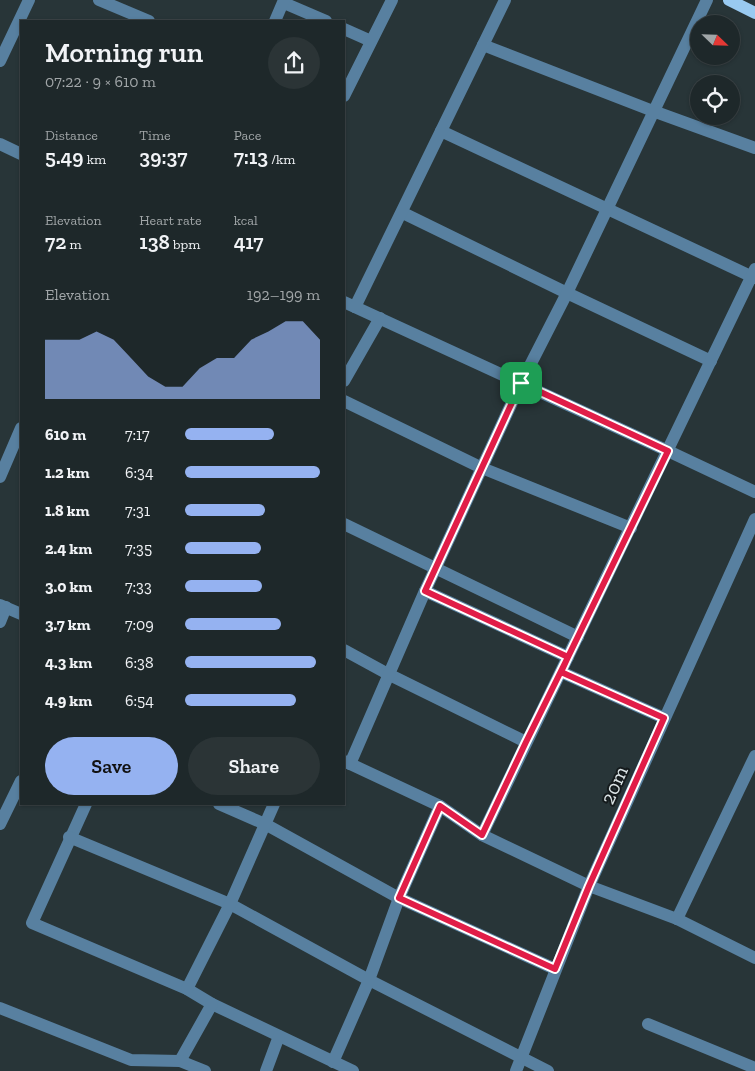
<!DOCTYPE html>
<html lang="en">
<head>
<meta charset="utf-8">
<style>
  :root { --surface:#1e282a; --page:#2b3436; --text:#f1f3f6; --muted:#a1a6a8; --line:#3c4447; --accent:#95b2f1 }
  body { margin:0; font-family:"Zilla Slab",serif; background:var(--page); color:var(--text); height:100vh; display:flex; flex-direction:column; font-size:19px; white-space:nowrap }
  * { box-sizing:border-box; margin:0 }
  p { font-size:16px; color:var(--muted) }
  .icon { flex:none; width:28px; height:28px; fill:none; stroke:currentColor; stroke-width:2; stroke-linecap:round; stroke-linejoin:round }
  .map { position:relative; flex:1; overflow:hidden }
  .sheet { position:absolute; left:20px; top:20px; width:325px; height:785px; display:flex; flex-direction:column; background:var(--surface); border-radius:0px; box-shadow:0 1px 4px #0004,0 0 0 1px var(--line) }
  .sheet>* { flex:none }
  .needle { width:32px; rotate:113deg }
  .fabs { position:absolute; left:690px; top:15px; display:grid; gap:10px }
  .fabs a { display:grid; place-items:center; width:50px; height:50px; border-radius:50%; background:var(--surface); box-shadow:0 1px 4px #0004,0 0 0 1px var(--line); font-size:25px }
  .pin { position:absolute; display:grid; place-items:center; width:42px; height:42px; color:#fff; margin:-21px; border-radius:10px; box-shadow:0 2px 8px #0006 }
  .round { display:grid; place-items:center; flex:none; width:52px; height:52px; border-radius:26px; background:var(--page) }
  .overview { display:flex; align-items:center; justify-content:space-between; height:85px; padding:0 25px }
  h1 { font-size:28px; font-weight:600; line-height:38px }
  .metrics { display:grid; grid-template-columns:repeat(3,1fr); gap:8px; height:85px; padding:5px 25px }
  .metrics div { display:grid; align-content:center }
  .metrics b { font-size:21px; font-weight:600 }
  .metrics small { font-size:14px; font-weight:400 }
  .metrics p { font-size:14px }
  .chart { height:140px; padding:10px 25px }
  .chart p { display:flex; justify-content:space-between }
  .chart svg { width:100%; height:90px; margin-top:5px; fill:var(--accent); opacity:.7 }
  .cta { display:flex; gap:10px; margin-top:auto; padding:10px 25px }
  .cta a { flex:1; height:58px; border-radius:30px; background:var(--accent); color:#111; font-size:20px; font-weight:600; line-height:58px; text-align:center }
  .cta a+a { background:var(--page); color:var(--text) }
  ul { padding:0 25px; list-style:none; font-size:16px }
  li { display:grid; grid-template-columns:80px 60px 1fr; align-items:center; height:38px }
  li i { height:12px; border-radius:6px; background:var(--accent) }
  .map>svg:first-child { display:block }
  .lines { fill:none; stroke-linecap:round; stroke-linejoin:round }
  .minor { stroke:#5880a0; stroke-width:12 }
  .major { stroke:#99caf1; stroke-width:12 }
  .route-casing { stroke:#fff; stroke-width:10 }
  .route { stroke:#e11d48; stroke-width:6 }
  .labels { text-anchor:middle; stroke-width:4; stroke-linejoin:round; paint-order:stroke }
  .street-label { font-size:20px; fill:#dce5e7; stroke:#151b1d }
</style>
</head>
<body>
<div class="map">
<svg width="755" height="1071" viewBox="0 0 755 1071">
  <rect width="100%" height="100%" fill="#283538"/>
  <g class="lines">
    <g class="minor">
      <polyline points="99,0 149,21"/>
      <polyline points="284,3 326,21"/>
      <polyline points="275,21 284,0"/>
      <polyline points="344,29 371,41"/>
      <polyline points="483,45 653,111 755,148"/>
      <polyline points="0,61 29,0"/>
      <polyline points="344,96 392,0"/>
      <polyline points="441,131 755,278"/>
      <polyline points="0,144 21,154"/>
      <polyline points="403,213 567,293 711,361"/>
      <polyline points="344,302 668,451 755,492"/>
      <polyline points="355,307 505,0"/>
      <polyline points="344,381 380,318"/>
      <polyline points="344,401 482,468 631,528"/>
      <polyline points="0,477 21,428"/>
      <polyline points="344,524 578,637"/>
      <polyline points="425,591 568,657"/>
      <polyline points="0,605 21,614"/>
      <polyline points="0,622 6,607"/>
      <polyline points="344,650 388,674 526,742"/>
      <polyline points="561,672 664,718"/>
      <polyline points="344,761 440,806 482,835 589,886 677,919 755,958"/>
      <polyline points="350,764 425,591 521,383 567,293 707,0"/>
      <polyline points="86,804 32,923 187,989 212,1004 353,1071"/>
      <polyline points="219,804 265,824 399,898 555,969"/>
      <polyline points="0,824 21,781"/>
      <polyline points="482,835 755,269"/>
      <polyline points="69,837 230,904 369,980 548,1071"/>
      <polyline points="677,919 755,756"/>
      <polyline points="187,989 230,904 274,804"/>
      <polyline points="0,1008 131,1060 180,1061 212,1004"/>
      <polyline points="648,1024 755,1068"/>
      <polyline points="180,1061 205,1071"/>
      <polyline points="333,1062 369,980 399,898 440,806"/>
      <polyline points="266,1071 279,1036"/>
      <polyline points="516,1071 589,886 755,519"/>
    </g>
    <polyline class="major" points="729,0 755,13"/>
  </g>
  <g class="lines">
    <g class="route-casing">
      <polyline id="route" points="521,383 425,591 568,657 526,742 482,835 440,806 399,898 555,969 589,886 664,718 561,672 568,657 668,451 521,383"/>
    </g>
    <use href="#route" class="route"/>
  </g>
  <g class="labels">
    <g class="street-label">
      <text transform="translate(614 785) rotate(-66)" y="7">20m</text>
    </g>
  </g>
</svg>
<div class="fabs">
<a><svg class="needle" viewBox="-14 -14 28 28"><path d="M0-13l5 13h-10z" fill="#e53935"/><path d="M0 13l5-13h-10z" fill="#a1a6a8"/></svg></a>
<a><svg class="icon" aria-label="locate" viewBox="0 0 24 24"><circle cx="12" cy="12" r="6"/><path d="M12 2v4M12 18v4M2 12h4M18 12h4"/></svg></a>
</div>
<div class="pin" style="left:521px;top:383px;background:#1e9e55"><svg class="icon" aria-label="arrive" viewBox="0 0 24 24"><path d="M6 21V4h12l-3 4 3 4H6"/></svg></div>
<section class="sheet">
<div class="overview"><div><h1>Morning run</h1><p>07:22 · 9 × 610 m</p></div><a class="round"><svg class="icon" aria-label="share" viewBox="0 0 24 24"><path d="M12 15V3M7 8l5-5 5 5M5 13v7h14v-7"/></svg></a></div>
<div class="metrics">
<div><p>Distance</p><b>5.49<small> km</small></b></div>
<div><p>Time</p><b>39:37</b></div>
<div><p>Pace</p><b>7:13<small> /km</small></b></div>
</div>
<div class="metrics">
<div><p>Elevation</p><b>72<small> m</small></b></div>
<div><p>Heart rate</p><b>138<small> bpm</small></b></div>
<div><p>kcal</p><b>417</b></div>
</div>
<div class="chart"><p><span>Elevation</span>192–199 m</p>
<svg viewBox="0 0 160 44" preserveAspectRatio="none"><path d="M0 44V15L10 15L20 15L30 11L40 15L50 24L60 33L70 38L80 38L90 29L100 24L110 24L120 15L130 11L140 6L150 6L160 15V44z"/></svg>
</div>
<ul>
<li><b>610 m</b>7:17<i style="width:66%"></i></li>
<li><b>1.2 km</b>6:34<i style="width:100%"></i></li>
<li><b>1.8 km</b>7:31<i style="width:59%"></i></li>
<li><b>2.4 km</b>7:35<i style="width:56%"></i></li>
<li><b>3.0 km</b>7:33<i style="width:57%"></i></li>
<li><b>3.7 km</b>7:09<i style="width:71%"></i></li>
<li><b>4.3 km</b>6:38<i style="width:97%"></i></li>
<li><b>4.9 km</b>6:54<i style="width:82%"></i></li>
</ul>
<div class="cta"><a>Save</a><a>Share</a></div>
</section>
</div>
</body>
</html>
